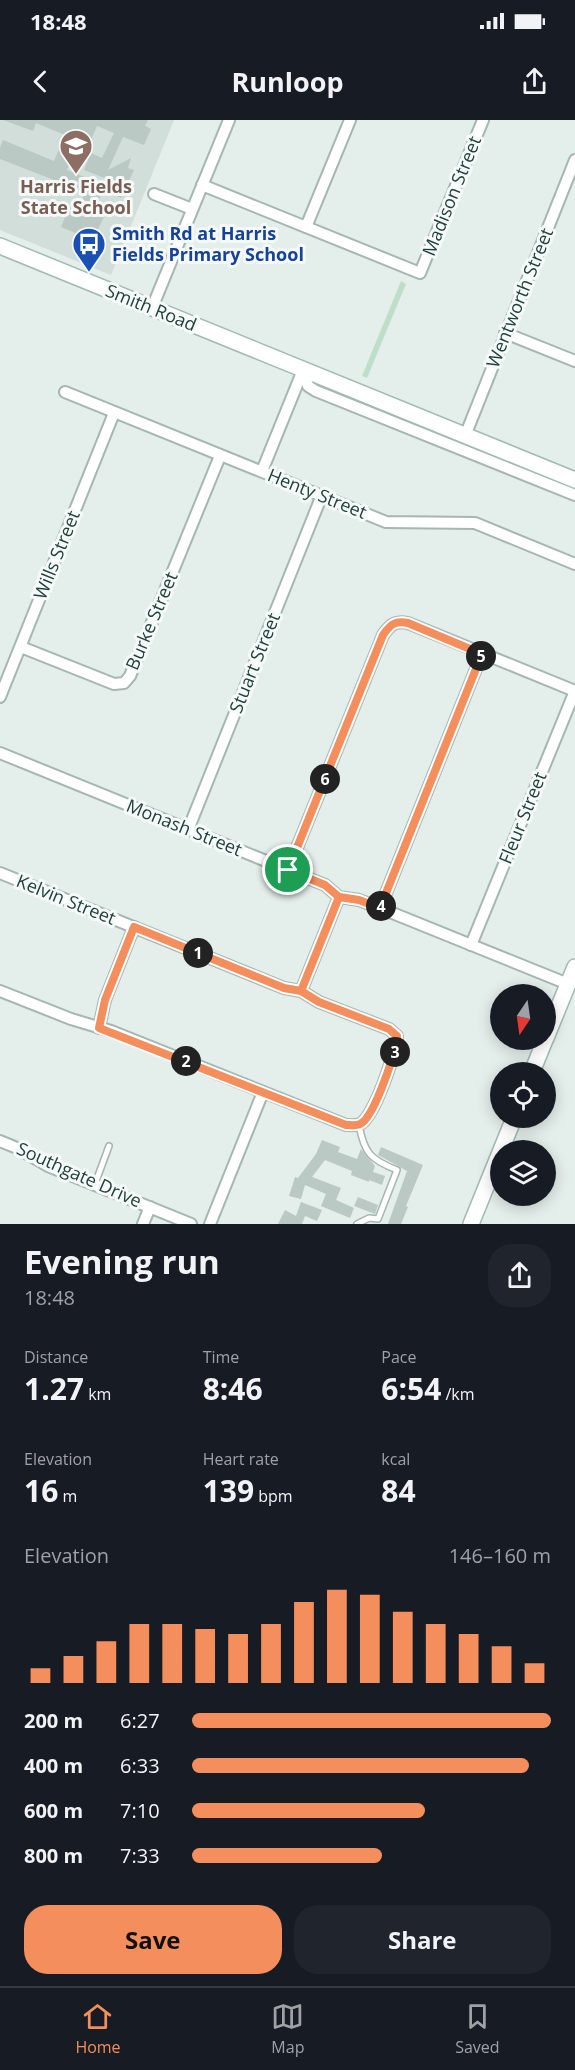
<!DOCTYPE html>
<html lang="en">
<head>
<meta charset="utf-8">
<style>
  :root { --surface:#171b24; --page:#20242c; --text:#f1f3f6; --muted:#9ea1a6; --line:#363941; --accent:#f48e5c }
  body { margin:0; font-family:"Open Sans",sans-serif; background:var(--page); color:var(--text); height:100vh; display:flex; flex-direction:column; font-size:22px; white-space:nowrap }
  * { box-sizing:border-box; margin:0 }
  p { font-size:20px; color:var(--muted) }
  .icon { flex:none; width:33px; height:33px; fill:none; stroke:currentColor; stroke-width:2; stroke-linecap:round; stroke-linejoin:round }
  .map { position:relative; height:1104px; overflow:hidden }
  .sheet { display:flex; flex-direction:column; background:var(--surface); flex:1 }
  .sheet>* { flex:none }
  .needle { width:39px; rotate:193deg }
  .buttons { position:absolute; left:490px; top:864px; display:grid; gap:12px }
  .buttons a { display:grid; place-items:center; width:66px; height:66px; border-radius:50%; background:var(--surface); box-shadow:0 3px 15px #0003; font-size:30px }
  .pin { position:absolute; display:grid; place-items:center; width:51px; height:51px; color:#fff; margin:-26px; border:3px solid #fff; border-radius:50%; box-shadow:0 2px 6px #0007 }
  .km { position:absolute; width:30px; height:30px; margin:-15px; border-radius:50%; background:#222; color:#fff; font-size:16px; line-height:30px; text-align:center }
  .round { display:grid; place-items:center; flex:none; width:63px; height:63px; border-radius:24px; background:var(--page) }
  .head { display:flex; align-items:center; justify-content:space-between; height:102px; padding:0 24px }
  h1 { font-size:33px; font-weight:700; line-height:45px }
  .stats { display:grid; grid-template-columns:repeat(3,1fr); gap:9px; height:102px; padding:6px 24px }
  .stats div { display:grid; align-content:center }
  .stats b { font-size:30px; font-weight:700 }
  .stats small { font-size:16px; font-weight:400 }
  .stats p { font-size:16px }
  .chart { height:168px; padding:12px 24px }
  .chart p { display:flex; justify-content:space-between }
  .chart svg { width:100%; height:108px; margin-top:6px; stroke:var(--accent); stroke-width:6 }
  .button { display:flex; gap:12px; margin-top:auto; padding:12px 24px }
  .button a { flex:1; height:69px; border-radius:24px; background:var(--accent); color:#111; font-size:24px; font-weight:700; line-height:69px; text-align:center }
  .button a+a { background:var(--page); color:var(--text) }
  ul { padding:0 24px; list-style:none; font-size:20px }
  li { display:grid; grid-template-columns:96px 72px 1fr; align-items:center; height:45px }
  li i { height:15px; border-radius:8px; background:var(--accent) }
  .status { display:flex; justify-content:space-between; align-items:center; height:42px; padding:0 30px; background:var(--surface); direction:ltr }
  .status svg { height:16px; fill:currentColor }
  header { display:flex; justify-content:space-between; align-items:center; height:78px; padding:0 24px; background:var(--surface); font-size:27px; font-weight:700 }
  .dock { display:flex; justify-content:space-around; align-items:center; height:84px; border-top:2px solid var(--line); background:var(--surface); font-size:16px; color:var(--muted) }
  .dock a { display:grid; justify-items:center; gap:3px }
  .dock .on { color:var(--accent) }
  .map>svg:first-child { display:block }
  .built { fill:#d2deda }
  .green { fill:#bddfc9 }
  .building { fill:#bac9c4; fill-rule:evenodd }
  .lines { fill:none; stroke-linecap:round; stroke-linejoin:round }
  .lane-casing { stroke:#a6b6b3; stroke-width:8 }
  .street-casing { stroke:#a6b6b3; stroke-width:14 }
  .secondary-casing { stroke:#a2bab4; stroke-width:18 }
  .lane { stroke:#fff; stroke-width:5 }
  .street { stroke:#fff; stroke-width:10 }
  .secondary { stroke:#fff; stroke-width:15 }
  .route-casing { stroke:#fff; stroke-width:12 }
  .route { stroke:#f48e5c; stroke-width:8 }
  .labels { text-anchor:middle; stroke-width:6; stroke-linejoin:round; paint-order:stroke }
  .education-label { font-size:18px; font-weight:bold; fill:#785e54; stroke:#f5faf8 }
  .street-label { font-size:18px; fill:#23403b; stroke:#f5faf8 }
  .transit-label { font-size:18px; font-weight:bold; fill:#164399; stroke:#f5faf8; text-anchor:start }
</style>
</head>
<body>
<div class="status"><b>18:48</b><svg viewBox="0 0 49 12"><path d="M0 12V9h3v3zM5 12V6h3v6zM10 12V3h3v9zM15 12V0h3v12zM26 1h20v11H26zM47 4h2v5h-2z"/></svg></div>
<header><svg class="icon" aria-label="back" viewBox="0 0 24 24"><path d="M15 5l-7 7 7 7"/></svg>Runloop<svg class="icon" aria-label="share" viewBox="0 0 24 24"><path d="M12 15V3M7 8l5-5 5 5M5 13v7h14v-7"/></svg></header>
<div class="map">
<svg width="575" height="1104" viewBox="0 0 575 1104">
  <rect width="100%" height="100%" fill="#e4eeeb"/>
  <polygon class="built" points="0,0 174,0 111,155 0,110"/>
  <polygon class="green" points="401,161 406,164 367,258 362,256"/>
  <g class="building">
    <path d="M3,0h145l-3,6 6,3 -7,16 -21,-8 -15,33 23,-12 -3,10 6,2 -13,28 -13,-6 4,-11 -28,-11 4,-10 -15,-6 -6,16 20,8 -3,7 18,7 -6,15 10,5 -19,42 -8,-4 6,-13 -24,-10 8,-20 9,4 7,-19 -85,-33v-11l3,-8 51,21 11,-26 -29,-12 -3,8zM97,6l17,7 -12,25 -16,-7z"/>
    <polygon points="322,1020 340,1027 338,1032 357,1039 361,1029 375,1046 373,1052 385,1056 382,1065 369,1060 369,1062 351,1055 352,1051 325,1040 312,1057 341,1068 336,1080 354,1088 350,1098 321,1086 326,1074 305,1065 301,1079 289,1076 295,1057 298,1058 316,1034"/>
    <polygon points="381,1027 423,1045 406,1086 408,1087 401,1104 388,1104 407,1051 378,1035"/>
    <polygon points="358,1077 378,1085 375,1094 354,1086"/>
    <polygon points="301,1082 322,1090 317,1101 305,1096 302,1104 278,1104 285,1090 296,1096"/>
  </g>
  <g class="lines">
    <g class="lane-casing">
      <g id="lane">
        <polyline points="95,1064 109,1026"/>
        <path d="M357,1104l12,-6 9,1 19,-49c-26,-10 -33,-17 -38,-45"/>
      </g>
    </g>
    <g class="street-casing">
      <g id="street">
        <polyline points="202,65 420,153 483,0"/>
        <polyline points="154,74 192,89"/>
        <polyline points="306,107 350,0"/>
        <polyline points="152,188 229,0"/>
        <polyline points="505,213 575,241"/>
        <polyline points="303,250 308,266 316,271 575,375"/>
        <polyline points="65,272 386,402 475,403 575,444"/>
        <polyline points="465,316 575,40"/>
        <polyline points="262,351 303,250"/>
        <polyline points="21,527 114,564 124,563 130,556 220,336"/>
        <polyline points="0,577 114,293"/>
        <polyline points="0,633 325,765 339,777 359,780 380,788 568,864"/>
        <polyline points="188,710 322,375"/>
        <path d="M288,750l95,-235c7,-10 12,-15 25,-12l167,68"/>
        <path d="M0,753l284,115 17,3 18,11 70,27 8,7c-1,16 -23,82 -37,88 -4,2 -10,1 -14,1l-235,-94 -40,-12 -71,-28"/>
        <polyline points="380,788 482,534"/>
        <polyline points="471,825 575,571"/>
        <polyline points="301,871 339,777"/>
        <polyline points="99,908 105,880 134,807"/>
        <polyline points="0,1021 17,1028 48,1046 191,1104"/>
        <polyline points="143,1104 150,1087"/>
        <polyline points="210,1104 263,972"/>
      </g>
    </g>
    <g class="secondary-casing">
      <g id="secondary">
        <polyline points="0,126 575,360"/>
        <polyline points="546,918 575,847"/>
        <polyline points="532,952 545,920"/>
        <polyline points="471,1104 514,998"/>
      </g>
    </g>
    <use href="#lane" class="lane"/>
    <use href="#street" class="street"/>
    <use href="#secondary" class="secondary"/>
  </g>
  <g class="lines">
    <g class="route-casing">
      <path id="route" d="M288,750l37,15 14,12 -38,94 -17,-3 -150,-61 -29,73 -6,28 247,97c4,0 10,1 14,-1 14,-6 36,-72 37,-88l-8,-7 -70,-27 -18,-11 38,-94 20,3 21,8 102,-254 -74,-31c-13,-3 -18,2 -25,12l-95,235"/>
    </g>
    <use href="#route" class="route"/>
  </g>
  <defs>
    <g id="school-pin" transform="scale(1.725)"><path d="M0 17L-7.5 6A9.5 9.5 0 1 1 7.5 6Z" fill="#8d6e63" stroke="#f5faf8"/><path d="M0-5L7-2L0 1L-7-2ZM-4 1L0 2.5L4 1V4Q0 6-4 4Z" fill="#fff"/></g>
    <g id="bus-pin" transform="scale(1.725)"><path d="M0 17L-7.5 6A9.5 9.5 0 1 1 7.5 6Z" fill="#1a4fb4" stroke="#f5faf8"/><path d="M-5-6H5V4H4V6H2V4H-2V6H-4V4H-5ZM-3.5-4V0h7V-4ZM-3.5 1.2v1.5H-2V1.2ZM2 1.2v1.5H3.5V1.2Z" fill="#fff"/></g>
  </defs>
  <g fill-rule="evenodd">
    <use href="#school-pin" x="76" y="26"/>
    <use href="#bus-pin" x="89" y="124"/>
  </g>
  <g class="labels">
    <g class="education-label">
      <text x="76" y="73">Harris Fields<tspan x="76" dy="21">State School</tspan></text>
    </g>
    <g class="street-label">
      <text transform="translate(452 76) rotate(-68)" y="6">Madison Street</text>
      <text transform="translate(520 178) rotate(-68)" y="6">Wentworth Street</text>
      <text transform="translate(151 188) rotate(22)" y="6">Smith Road</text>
      <text transform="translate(317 374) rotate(22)" y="6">Henty Street</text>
      <text transform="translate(57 435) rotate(-68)" y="6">Wills Street</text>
      <text transform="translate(152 501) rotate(-67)" y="6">Burke Street</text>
      <text transform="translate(255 543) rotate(-68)" y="6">Stuart Street</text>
      <text transform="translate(523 698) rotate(-68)" y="6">Fleur Street</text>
      <text transform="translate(184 708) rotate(22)" y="6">Monash Street</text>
      <text transform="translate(66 780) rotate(22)" y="6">Kelvin Street</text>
      <text transform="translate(79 1055) rotate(24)" y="6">Southgate Drive</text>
    </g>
    <g class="transit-label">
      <text x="112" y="120">Smith Rd at Harris<tspan x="112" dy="21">Fields Primary School</tspan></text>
    </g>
  </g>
</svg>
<div class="buttons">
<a><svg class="needle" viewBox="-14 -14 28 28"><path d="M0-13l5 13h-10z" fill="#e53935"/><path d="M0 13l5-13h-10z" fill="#9ea1a6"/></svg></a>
<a><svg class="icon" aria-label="locate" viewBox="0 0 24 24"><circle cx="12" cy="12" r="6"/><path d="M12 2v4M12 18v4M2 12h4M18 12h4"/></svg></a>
<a><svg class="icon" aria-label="layers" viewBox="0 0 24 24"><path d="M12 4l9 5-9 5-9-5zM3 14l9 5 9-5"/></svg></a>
</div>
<div class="pin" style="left:288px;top:750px;background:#1e9e55"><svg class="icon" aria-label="arrive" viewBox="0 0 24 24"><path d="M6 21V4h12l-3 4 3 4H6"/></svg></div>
<b class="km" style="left:198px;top:833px">1</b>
<b class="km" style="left:186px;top:941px">2</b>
<b class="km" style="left:395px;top:932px">3</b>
<b class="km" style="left:381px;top:786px">4</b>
<b class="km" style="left:481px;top:536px">5</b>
<b class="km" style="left:325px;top:659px">6</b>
</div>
<section class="sheet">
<div class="head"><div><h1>Evening run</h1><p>18:48</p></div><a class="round"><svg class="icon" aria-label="share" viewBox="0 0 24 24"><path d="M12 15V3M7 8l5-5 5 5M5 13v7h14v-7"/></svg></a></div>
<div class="stats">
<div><p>Distance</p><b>1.27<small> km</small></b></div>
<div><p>Time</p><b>8:46</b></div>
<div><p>Pace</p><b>6:54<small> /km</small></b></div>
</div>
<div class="stats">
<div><p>Elevation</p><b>16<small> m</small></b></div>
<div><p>Heart rate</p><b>139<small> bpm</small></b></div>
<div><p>kcal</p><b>84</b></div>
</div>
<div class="chart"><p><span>Elevation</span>146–160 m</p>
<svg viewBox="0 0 160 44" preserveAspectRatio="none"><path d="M5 44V38M15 44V33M25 44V27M35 44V20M45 44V20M55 44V22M65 44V24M75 44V20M85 44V11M95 44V6M105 44V8M115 44V15M125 44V20M135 44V24M145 44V29M155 44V36"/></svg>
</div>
<ul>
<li><b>200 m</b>6:27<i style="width:100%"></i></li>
<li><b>400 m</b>6:33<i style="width:94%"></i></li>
<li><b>600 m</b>7:10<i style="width:65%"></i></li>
<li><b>800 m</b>7:33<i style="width:53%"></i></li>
</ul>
<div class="button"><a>Save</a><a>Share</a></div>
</section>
<nav class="dock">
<a class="on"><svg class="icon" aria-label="home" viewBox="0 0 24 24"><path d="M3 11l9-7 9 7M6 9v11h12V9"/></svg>Home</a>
<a><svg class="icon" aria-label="map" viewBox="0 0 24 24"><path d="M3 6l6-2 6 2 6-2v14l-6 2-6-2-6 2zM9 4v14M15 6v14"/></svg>Map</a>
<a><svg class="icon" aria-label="saved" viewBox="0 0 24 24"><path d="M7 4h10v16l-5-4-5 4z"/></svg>Saved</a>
</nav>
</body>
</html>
